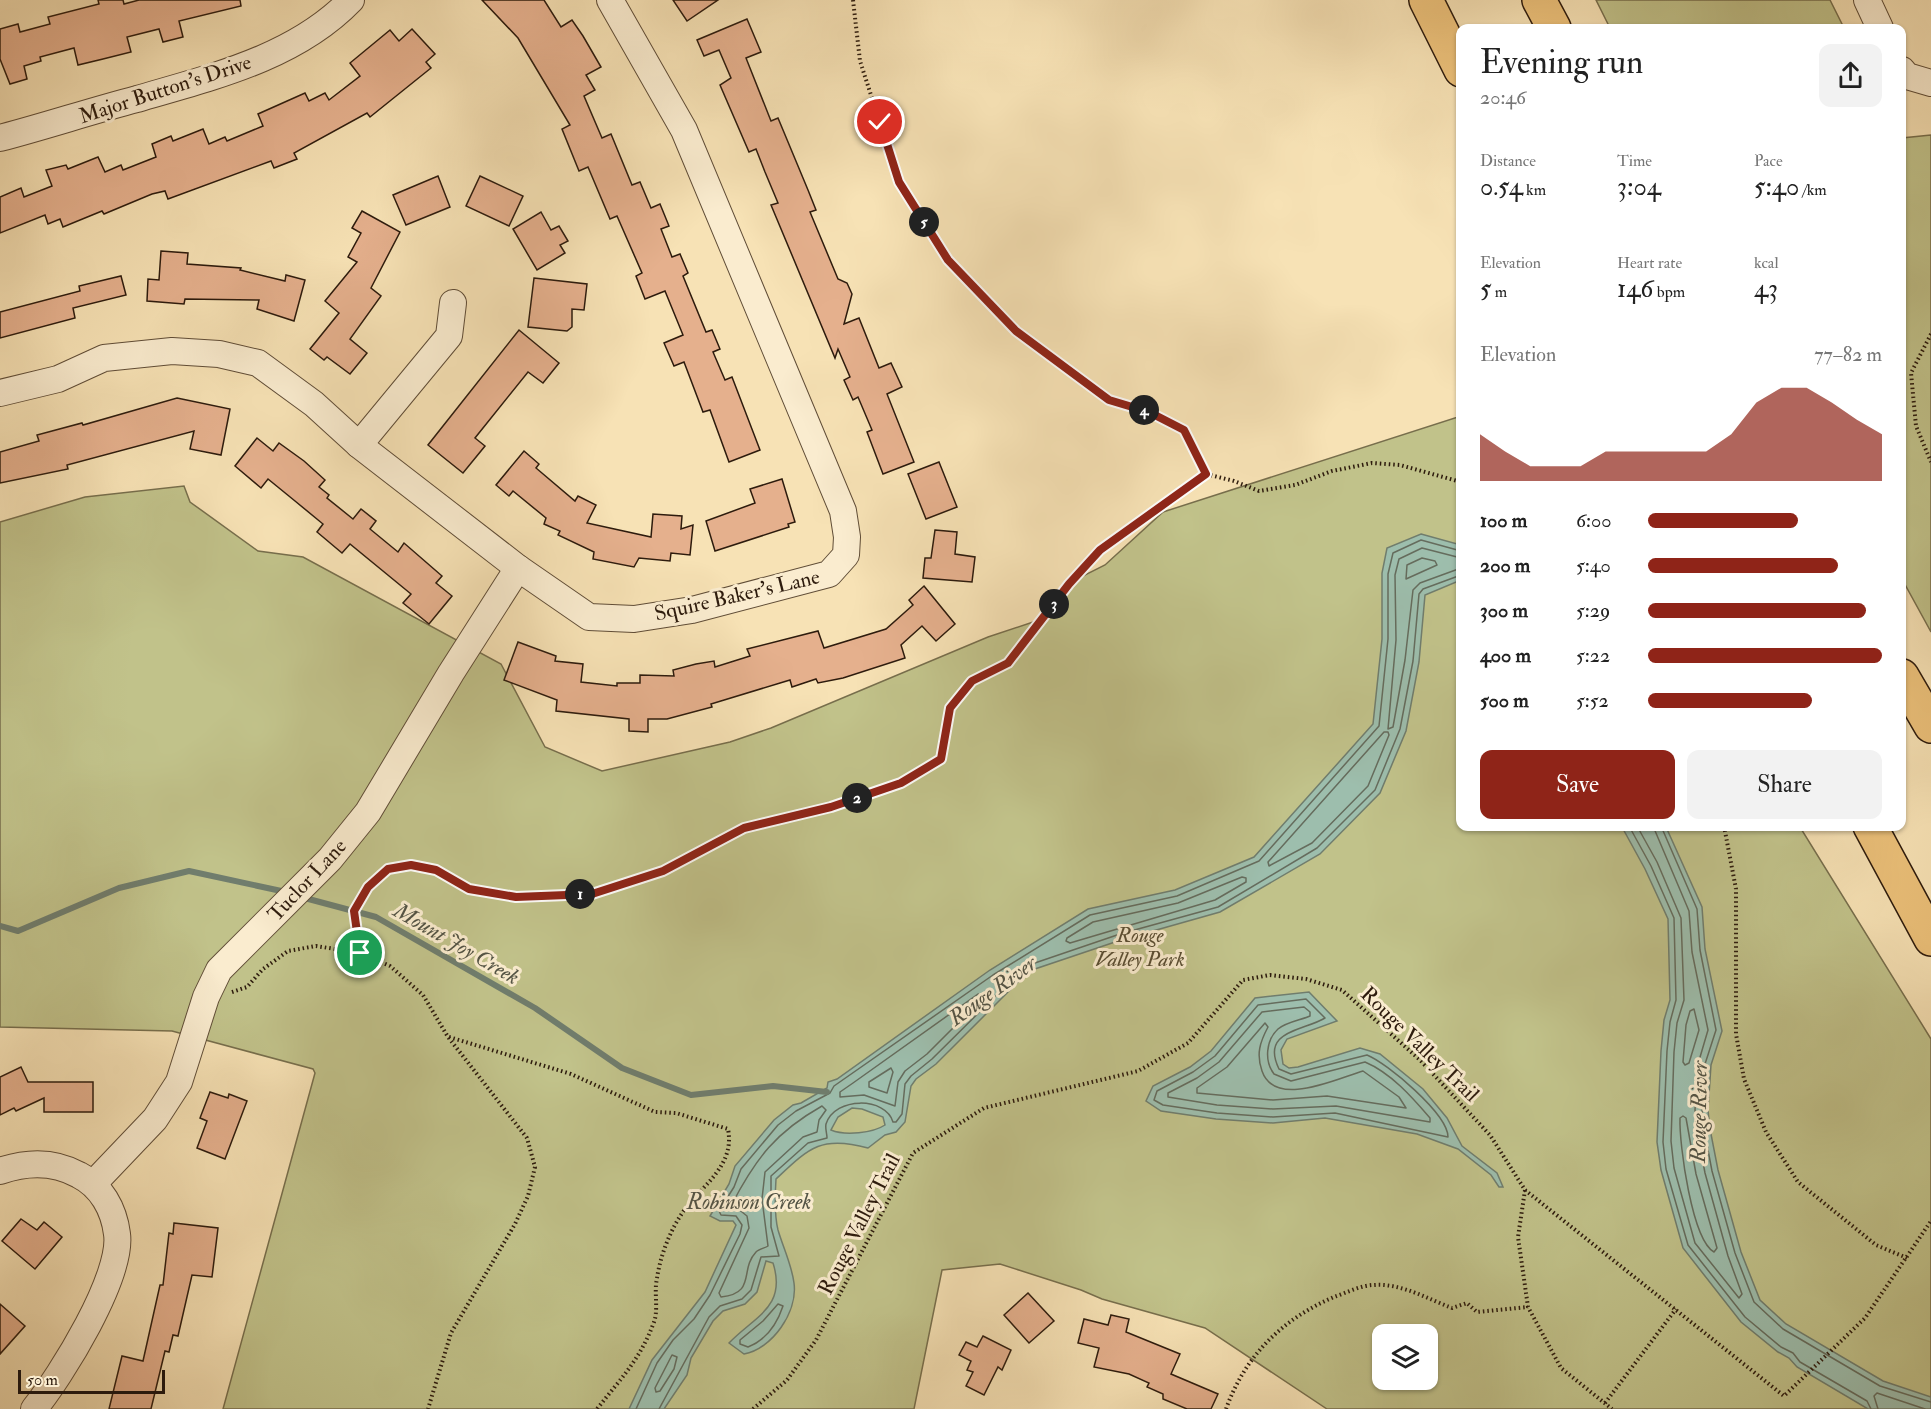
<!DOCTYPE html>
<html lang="en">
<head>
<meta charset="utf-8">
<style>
  :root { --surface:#fff; --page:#f2f2f2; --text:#222; --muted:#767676; --accent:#8f2418 }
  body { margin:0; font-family:"IM FELL Double Pica",serif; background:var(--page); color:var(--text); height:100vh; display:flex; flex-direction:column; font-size:22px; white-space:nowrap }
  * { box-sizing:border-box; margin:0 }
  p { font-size:20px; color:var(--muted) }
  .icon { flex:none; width:33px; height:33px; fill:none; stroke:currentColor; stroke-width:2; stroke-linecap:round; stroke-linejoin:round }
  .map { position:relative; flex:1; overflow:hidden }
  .side { position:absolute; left:1456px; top:24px; width:450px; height:807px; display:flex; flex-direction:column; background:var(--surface); border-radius:12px; box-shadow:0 2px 4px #0004 }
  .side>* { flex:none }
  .controls { position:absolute; left:1372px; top:1324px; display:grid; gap:12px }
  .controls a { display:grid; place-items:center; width:66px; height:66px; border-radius:12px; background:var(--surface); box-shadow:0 2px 4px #0004; font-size:30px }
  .scale { position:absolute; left:18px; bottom:15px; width:147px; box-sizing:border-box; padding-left:6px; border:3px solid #2d1b0d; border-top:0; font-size:16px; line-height:21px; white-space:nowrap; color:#2d1b0d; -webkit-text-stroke:4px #faeccf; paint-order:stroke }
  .pin { position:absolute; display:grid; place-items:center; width:51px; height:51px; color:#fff; margin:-26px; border:3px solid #fff; border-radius:50%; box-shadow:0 2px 6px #0007 }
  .km { position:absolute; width:30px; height:30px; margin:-15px; border-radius:50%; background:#222; color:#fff; font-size:16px; line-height:30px; text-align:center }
  .round { display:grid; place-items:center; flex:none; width:63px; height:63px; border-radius:12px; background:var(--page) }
  .overview { display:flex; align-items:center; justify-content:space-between; height:102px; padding:0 24px }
  h1 { font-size:33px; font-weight:600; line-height:45px }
  .stats { display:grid; grid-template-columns:repeat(3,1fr); gap:9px; height:102px; padding:6px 24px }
  .stats div { display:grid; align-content:center }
  .stats b { font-size:26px; font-weight:600 }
  .stats small { font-size:16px; font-weight:400 }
  .stats p { font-size:16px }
  .chart { height:168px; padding:12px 24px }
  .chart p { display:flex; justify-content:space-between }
  .chart svg { width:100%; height:108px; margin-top:6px; fill:var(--accent); opacity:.7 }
  .action { display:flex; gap:12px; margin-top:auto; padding:12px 24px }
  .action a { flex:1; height:69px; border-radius:12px; background:var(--accent); color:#fff; font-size:24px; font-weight:600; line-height:69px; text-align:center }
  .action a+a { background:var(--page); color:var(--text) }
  ul { padding:0 24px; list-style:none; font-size:20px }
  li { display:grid; grid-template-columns:96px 72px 1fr; align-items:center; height:45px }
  li i { height:15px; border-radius:8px; background:var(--accent) }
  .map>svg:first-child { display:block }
  .green { fill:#c1c28a; stroke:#776e4c; stroke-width:1.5; fill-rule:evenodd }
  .water { fill:#9dbead; stroke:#707d6d; stroke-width:1.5; fill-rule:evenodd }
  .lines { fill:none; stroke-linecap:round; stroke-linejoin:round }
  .shore { stroke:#656c5d; stroke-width:1.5 }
  .stream { stroke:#707d6d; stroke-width:6 }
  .building { fill:#e5b08d; stroke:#2d1b0d; stroke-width:1.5 }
  .minor-casing { stroke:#604d37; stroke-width:28 }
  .highway-casing { stroke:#2d1b0d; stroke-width:36 }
  .path { stroke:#2d1b0d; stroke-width:4; stroke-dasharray:1.5 3; stroke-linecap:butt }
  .minor { stroke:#faeccf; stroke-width:26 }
  .highway { stroke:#ecc17a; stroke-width:33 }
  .route-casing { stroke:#fff; stroke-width:12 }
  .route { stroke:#8f2418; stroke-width:8 }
  .labels { text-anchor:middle; stroke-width:6; stroke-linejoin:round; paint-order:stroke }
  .street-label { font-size:21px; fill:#2d1b0d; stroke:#faeccf }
  .park-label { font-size:21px; font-style:italic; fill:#594d32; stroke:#faeccf }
  .water-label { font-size:22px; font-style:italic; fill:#545445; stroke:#faeccf }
</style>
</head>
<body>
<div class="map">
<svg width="1931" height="1409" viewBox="0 0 1931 1409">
  <rect width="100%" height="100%" fill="#f7e2b5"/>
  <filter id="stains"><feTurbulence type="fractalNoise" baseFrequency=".00333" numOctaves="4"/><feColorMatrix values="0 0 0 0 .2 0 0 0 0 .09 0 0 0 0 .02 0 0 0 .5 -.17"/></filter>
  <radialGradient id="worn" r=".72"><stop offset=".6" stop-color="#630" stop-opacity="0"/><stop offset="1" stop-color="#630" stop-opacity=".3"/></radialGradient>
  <g class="green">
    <polygon points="1596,0 1830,0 1844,28 1610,28"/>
    <polygon points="1931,135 1931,632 1902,579 1902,138"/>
    <path d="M1461,416v410l339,1 131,212v370h-604l-122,-81 -103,-29 -21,-9 -81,-26 -58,6 -28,139h-691l92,-336 -2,-4 -141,-38 -172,-4v-505l85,-25 99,-11 6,16 68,49 45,6 198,107 44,83 57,24 128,-29 41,-14 217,-91 60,-20 21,-34 36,-18 58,-53zM1383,1335h45v45h-45z"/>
  </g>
  <g class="water">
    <path d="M1421,534l40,11v35l-36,15 -6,67 -13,69 -26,62 -60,61 -100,58 -99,28 -92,31 -93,93 -20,15 -5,7 -6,36 -9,10 -11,3 -17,13c-47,-13 -59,0 -92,31 -1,16 -2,35 2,51 5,17 14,36 16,53 4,29 -22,66 -50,71l-15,-11c26,-27 58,-36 44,-80l-7,-2 -9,31 -12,12 -22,7 -10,10 -22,37 -4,17 -23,34h-35l23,-49 53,-68 31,-67 -3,-4h-13l-10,-5 19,-32 6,-18 39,-46 19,-15 8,-2 26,-15 1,-6 9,-3 153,-109 98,-61 87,-19 79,-33 119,-133 9,-85v-66l5,-25zM852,1108l10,1 21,8 2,8c-12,8 -40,11 -54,5l7,-13z"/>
    <polygon points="1622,827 1666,827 1702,907 1705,949 1722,1031 1711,1065 1708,1110 1710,1129 1718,1170 1741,1252 1760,1300 1786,1324 1883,1381 1931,1397 1931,1409 1868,1409 1797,1367 1789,1358 1778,1352 1741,1322 1683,1248 1661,1170 1657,1142 1661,1051 1664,1020 1670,1000 1668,919 1645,869"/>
    <polygon points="1309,992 1337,1021 1287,1039 1281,1050 1283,1064 1289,1068 1298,1067 1360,1048 1380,1054 1423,1089 1447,1118 1462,1146 1497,1173 1503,1187 1499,1187 1491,1175 1458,1149 1417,1134 1325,1118 1273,1123 1216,1119 1161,1111 1146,1101 1153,1086 1190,1067 1211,1051 1255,998"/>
  </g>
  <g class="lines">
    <g class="shore">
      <polygon points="1422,558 1435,561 1437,565 1406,579 1407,565"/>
      <polyline points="1461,558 1422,548 1399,559 1395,575 1396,640 1388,729 1393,727 1405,660 1413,590 1420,583 1461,568"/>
      <polygon points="1384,732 1388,732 1389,735 1368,786 1312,843 1269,866 1268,862"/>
      <polyline points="1629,826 1651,866 1674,918 1676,1000 1670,1022 1667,1051 1663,1142 1666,1169 1688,1245 1745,1317 1781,1347 1793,1353 1800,1362 1867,1401 1871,1409"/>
      <polyline points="1637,826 1657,862 1681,918 1684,1000 1677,1023 1674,1052 1671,1141 1674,1168 1695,1243 1739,1298 1742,1294 1728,1256 1705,1173 1697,1130 1695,1110 1698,1064 1708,1030 1692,952 1689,911 1653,826"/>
      <polyline points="1661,826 1697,909 1700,950 1716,1030 1705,1064 1702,1110 1704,1129 1712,1171 1735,1253 1754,1302 1783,1329 1880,1386 1931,1402"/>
      <polygon points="1242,877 1246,878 1246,882 1215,900 1070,943 1066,941 1067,938 1093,922 1178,903"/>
      <polygon points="978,994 982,995 982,999 927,1054 905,1071 898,1082 895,1106 864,1095 840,1097 840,1092 853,1083"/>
      <path d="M1306,999l19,19c-21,13 -65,12 -46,51l12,5 76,-19c20,8 81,59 81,82l-113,-24 -62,4 -56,-4 -54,-8 -9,-5 3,-9 36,-19 22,-16 43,-51z"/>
      <path d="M1304,1007l6,5v4c-9,4 -24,6 -32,13 -12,11 -14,32 -4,45l17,7 74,-19c26,11 47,35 65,56v4l-94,-16 -63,3 -56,-4 -49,-8v-4l29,-15 22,-16 43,-50z"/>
      <polygon points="1694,1009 1699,1030 1689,1063 1685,1065 1683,1062 1686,1025 1690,1011"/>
      <path d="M1265,1023l3,4c-8,15 -12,27 -6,44 13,38 76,7 101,0l36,26 7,11 -79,-12 -54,4 -76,-7v-5l30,-21z"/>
      <polygon points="891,1068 893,1072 887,1093 869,1087 869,1082"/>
      <path d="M822,1106l4,4 -7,10 -2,12 -14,5 -38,35 -3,27 6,47c-3,2 -9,3 -12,6 -17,18 1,41 -35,45l-2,-4 30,-65 -2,-12 -15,-12c24,-46 44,-72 90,-98z"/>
      <path d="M1683,1116l3,2 10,56 21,74 -3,4c-22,-12 -35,-108 -34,-134z"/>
      <path d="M778,1304l5,2c-6,18 -17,34 -35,41l-8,-3v-4l23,-19z"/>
      <polygon points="672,1355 677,1357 674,1369 660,1391 656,1392 655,1388"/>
      <polyline points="636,1409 657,1363 673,1340 694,1319 710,1295 740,1234 742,1225 736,1216 721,1215 719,1211 734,1187 741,1169 778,1125 796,1111 830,1093 834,1086 993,975 1090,915 1177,896 1259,861 1379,726 1388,639 1388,574 1393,553 1421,540 1461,551"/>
      <path d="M659,1409l50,-92 11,-11 22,-7 9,-9 10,-33 18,-1 -8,-29v-51l37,-33 19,-5c0,-5 -2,-9 -1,-14 9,-28 60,-27 67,-2h3l6,-8 3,-30 6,-8 21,-17 94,-93 94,-32 98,-27 99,-59 58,-58 25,-61 13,-68 6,-67 4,-5 38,-14"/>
      <polyline points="1878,1409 1874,1396 1877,1393 1925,1409"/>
    </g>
    <g class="stream">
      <polyline points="301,897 376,917 535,1008 622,1068 691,1095 773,1086 827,1092"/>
      <polyline points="0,926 18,931 119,888 189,871 286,892"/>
    </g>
  </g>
  <g class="building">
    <polygon points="98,0 123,0 124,4 139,0 240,0 241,6 179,21 183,37 163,42 159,29 127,37 131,52 103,59 78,65 74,48 40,57 41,61 24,66 27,79 10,84 0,59 0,29 18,24 20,32 50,24 48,17 99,4"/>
    <polygon points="482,0 544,0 561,27 572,20 583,36 601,67 586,75 595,90 584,96 602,138 611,134 632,185 640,182 651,208 660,204 669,226 661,229 672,257 680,254 688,273 683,276 706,332 712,330 720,349 713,352 725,380 732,377 760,450 729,462 710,410 703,412 684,362 674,366 664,343 683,335 665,291 645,299 636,276 642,273 617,216 610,219 588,167 579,171 562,129 570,125 518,38"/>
    <polygon points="673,0 718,0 687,21"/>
    <polygon points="747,19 761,52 746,58 771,121 778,118 808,190 816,210 810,212 838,279 847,283 852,294 844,324 859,318 879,368 891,363 902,387 887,394 914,462 883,474 867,432 872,430 858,397 853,400 844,380 850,377 838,349 835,358 771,205 778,203 765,172 756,149 749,152 720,85 731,78 719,50 704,56 697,40"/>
    <polygon points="412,29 435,54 426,62 431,68 370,117 367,113 294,153 297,159 274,168 271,161 168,199 165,191 152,194 104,214 102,211 63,227 60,219 48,224 45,215 0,233 0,197 21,188 24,197 52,186 46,170 66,165 68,169 98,157 105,172 121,165 123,170 156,157 152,144 171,136 173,141 203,129 209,144 225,137 227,141 263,126 258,114 305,93 309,101 325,93 329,100 360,76 350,63 390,30 399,41"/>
    <polygon points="438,176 450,207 406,225 393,195"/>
    <polygon points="480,176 523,196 509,226 466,206"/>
    <polygon points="362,211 400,232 371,288 381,296 350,339 367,353 350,374 327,357 324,360 310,349 339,313 325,301 357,262 348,257 361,233 352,228"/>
    <polygon points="541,212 551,230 559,226 568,241 560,245 565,253 537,270 513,229"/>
    <polygon points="161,251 188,253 187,264 241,268 240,270 285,281 286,275 305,280 294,321 257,309 259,300 185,299 184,304 147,301 148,279 159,280"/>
    <polygon points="121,276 126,295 73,308 75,318 0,338 0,312 80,291 79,286"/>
    <polygon points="534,278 587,284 584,310 572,309 572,327 567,331 528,327"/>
    <polygon points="519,330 559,363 543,383 528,372 475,438 485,446 463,473 428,445"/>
    <polygon points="177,398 230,409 221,455 190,449 194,431 67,465 68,469 0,483 0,452 39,441 37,435 82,423 83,425"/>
    <polygon points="257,438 273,451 279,443 304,461 325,480 319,487 329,495 327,498 353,519 361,509 376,521 370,529 398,552 404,543 442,576 436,583 452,596 429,624 403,603 411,594 350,544 342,553 317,532 323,524 295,501 268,479 261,488 235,466"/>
    <polygon points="524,451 539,464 536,468 575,501 578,496 596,505 587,523 651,537 653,514 682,516 681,529 693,525 690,555 671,553 670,561 639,558 634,567 593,559 594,552 558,535 560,531 544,524 546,518 513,491 509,496 496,485"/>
    <polygon points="939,462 957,507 926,519 908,474"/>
    <polygon points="782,479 795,522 788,524 789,527 715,551 706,521 755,503 750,489"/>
    <polygon points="935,530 957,532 955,554 975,557 972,582 923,578 925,558 931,558"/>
    <polygon points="924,586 955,624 936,641 922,626 901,645 905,658 843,678 818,683 816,679 792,687 790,680 711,704 712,707 667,719 648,719 648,732 629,731 629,719 556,711 557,700 504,680 518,642 556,656 555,661 583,664 581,682 617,686 617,683 640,683 640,675 674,676 673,670 696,664 714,661 715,667 750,656 747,649 818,631 824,648 886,629 913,605 909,600"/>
    <polygon points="21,1067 28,1082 93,1082 93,1112 44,1112 44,1098 16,1111 14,1108 0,1115 0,1077"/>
    <polygon points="210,1092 228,1098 229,1094 247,1101 225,1159 197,1148 207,1121 200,1118"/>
    <polygon points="21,1219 37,1230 44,1222 62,1237 35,1269 2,1241"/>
    <polygon points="174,1223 218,1228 212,1277 192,1275 178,1336 173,1335 169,1352 165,1351 151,1409 109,1409 122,1356 143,1361 160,1285 163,1285 169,1233 173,1234"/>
    <polygon points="1028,1293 1054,1321 1029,1343 1004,1315"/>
    <polygon points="0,1304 25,1326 0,1354"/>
    <polygon points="1111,1315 1129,1319 1126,1332 1180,1354 1171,1374 1218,1394 1211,1409 1187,1409 1163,1399 1163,1394 1147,1387 1149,1383 1129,1374 1094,1367 1099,1348 1078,1343 1084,1319 1108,1325"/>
    <polygon points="983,1336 1011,1350 1002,1370 998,1367 984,1395 966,1386 973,1372 967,1370 971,1361 959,1355 966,1342 977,1347"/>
  </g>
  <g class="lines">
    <g class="minor-casing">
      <g id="minor">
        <polyline points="1867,0 1880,28"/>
        <polyline points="1902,70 1907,76 1931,83"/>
        <path d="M0,138c46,-12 91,-27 137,-39 75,-22 158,-41 214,-99"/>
        <polyline points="0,393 58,379 104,358 172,351 219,354 258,363 314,404 359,445 518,568 589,617 634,619 692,610 829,574 846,555 847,537 843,511 684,130 610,0"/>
        <polyline points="359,445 449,336 453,303"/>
        <path d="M0,1171c26,-9 54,-10 79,4 22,11 35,34 38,59 6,42 -56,142 -83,175"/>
        <polyline points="94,1183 155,1119 179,1082 206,997 219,970 330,859 368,812 451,673 518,568"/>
      </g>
    </g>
    <g class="highway-casing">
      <g id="highway">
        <polyline points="1426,0 1461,70"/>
        <polyline points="1539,0 1554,28"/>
        <polyline points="1902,676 1931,726"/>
        <polyline points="1870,826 1931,939"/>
      </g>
    </g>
    <g class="path">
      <polyline points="853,0 860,61 899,182 948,260 1016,331 1109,400 1149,412 1184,430 1206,474 1234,481 1259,491 1295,485 1332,471 1372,463 1400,465 1461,482"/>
      <polyline points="1931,334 1911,373 1916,426 1931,462"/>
      <polyline points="1724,826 1736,889 1736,1034 1744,1079 1766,1132 1798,1182 1876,1245 1907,1258"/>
      <polyline points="360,953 354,911 368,887 388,869 411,865 436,870 469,889 516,896 592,894 663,871 744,828 831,807 901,783 941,759 950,708 972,681 1008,662 1069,584 1100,550 1206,474"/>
      <polyline points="232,992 247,987 263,969 288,951 316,946 360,953 390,966 423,995 448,1037 527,1138 535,1167 528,1196 515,1224 451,1333 428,1409"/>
      <path d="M449,1037l122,37 84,38 21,1 52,16c7,36 -24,55 -43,80 -16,22 -26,50 -29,76 -1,12 2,26 -2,37 -14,38 -33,56 -57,87"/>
      <polyline points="1525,1190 1518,1237 1528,1307 1561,1368 1612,1409"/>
      <polyline points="1605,1403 1676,1309"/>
      <polyline points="753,1409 787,1380 816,1340 913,1153 984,1108 1138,1071 1188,1043 1243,980 1270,975 1306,979 1342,990 1420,1060 1490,1135 1525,1190 1784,1396 1865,1318 1931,1221"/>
      <path d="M1226,1409c19,-53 56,-90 108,-112 12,-4 27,-12 40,-12 27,-2 54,14 78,23l15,-5 10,9 51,-5"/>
    </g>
    <use href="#minor" class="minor"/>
    <use href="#highway" class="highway"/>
  </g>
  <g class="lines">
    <g class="route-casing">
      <polyline id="route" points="360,953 354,911 368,887 388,869 411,865 436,870 469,889 516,897 592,894 663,871 744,828 831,807 901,783 941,759 950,708 972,681 1008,663 1069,584 1100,550 1206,474 1184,430 1149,412 1109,400 1016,331 948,260 899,182 880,122"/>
    </g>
    <use href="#route" class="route"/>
  </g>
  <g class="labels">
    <g class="street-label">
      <text transform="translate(165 89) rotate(-18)" y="7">Major Button's Drive</text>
      <text transform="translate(737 595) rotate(-13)" y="7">Squire Baker's Lane</text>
      <text transform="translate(307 880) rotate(-47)" y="7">Tuclor Lane</text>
      <text transform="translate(1420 1044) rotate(44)" y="7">Rouge Valley Trail</text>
      <text transform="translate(859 1224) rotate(-63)" y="7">Rouge Valley Trail</text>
    </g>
    <g class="park-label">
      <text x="1140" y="942">Rouge<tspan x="1140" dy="24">Valley Park</tspan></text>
    </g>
    <g class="water-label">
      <text transform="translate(457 943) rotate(30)" y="8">Mount Joy Creek</text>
      <text transform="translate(992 990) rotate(-36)" y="8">Rouge River</text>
      <text transform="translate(1698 1112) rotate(-89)" y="8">Rouge River</text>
      <text x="749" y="1209">Robinson Creek</text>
    </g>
  </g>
  <rect width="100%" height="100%" filter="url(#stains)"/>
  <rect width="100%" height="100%" fill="url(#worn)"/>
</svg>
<div class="controls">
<a><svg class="icon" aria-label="layers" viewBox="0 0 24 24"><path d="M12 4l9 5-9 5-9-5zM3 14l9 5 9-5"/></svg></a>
</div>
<div class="scale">50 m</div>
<div class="pin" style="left:360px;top:953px;background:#1e9e55"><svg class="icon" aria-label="arrive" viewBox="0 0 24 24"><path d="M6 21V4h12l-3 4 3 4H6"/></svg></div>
<div class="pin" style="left:880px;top:122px;background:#d93025"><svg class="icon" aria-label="check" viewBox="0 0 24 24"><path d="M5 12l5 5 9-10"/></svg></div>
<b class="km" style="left:580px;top:894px">1</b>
<b class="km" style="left:857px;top:798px">2</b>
<b class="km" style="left:1054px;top:604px">3</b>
<b class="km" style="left:1144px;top:410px">4</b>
<b class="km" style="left:924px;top:222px">5</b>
<section class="side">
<div class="overview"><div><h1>Evening run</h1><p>20:46</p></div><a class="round"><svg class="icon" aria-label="share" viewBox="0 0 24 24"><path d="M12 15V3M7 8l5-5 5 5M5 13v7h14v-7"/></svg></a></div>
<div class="stats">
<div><p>Distance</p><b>0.54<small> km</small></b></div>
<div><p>Time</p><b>3:04</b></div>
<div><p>Pace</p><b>5:40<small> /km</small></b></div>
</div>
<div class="stats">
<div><p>Elevation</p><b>5<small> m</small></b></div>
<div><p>Heart rate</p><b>146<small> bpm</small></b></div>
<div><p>kcal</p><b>43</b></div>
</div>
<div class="chart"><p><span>Elevation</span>77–82 m</p>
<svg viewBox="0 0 160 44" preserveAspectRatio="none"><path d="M0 44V25L10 32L20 38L30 38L40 38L50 32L60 32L70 32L80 32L90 32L100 25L110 12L120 6L130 6L140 12L150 19L160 25V44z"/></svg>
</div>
<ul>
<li><b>100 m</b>6:00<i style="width:64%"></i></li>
<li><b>200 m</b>5:40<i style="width:81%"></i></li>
<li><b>300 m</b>5:29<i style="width:93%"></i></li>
<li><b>400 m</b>5:22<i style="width:100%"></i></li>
<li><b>500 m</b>5:52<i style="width:70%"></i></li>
</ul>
<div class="action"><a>Save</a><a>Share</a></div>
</section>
</div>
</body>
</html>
